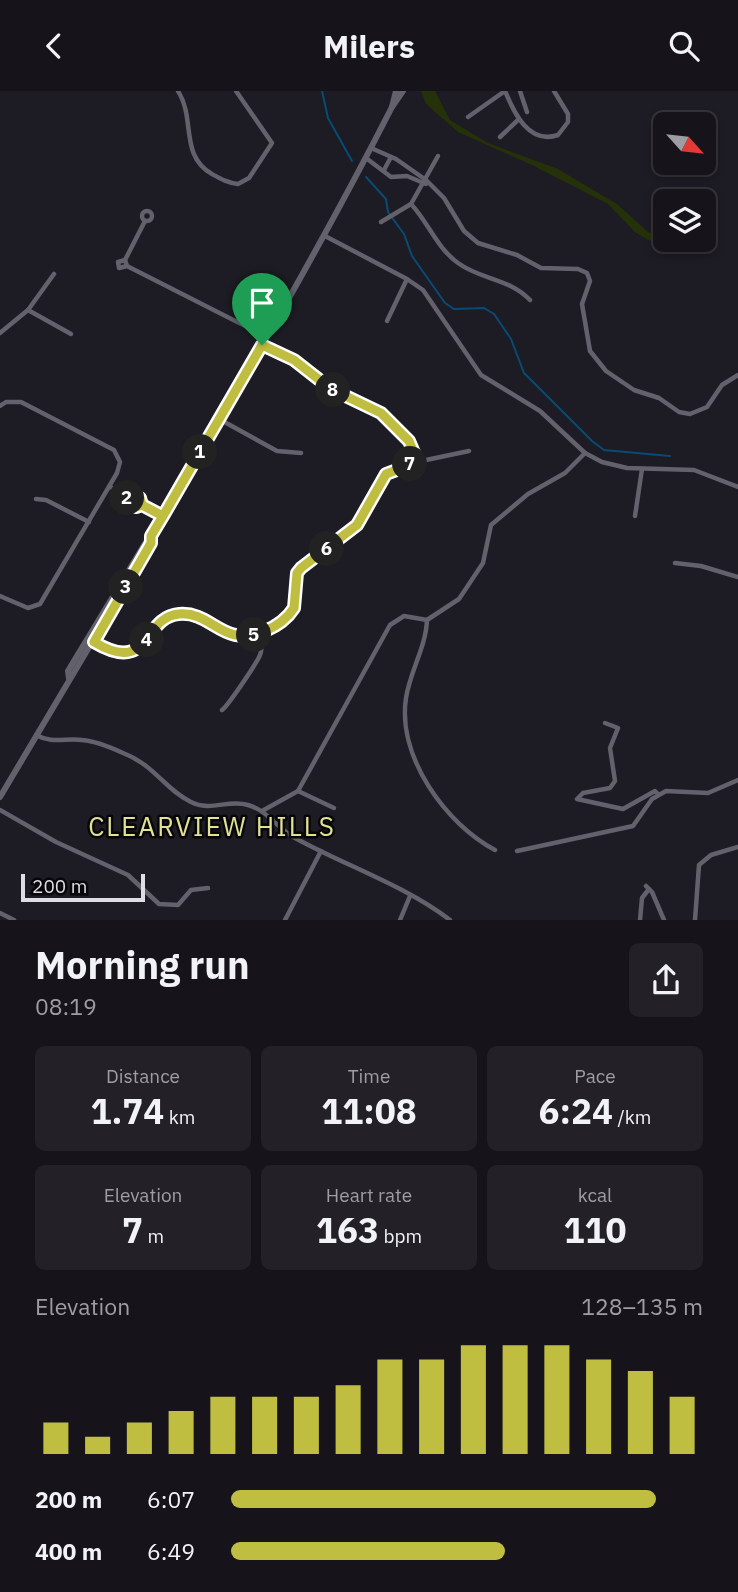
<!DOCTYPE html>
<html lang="en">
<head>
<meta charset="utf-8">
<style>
  :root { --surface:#16141a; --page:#232127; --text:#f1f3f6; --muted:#9e9ea2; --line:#353339; --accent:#bfbe41 }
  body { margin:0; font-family:"IBM Plex Sans",sans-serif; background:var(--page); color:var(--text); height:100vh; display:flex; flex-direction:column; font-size:26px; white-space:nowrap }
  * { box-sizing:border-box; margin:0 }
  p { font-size:23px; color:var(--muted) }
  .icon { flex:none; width:38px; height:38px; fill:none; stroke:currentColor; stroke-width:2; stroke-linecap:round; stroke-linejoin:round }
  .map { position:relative; height:829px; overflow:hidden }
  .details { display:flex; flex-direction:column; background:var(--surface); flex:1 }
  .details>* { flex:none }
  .needle { width:46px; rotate:117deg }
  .fabs { position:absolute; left:653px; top:21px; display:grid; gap:14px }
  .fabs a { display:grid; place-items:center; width:63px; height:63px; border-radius:10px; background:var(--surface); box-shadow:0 4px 10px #0003,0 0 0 2px var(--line); font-size:35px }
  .scale { position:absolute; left:21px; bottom:18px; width:124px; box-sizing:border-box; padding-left:7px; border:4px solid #dedde3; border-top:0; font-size:19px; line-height:24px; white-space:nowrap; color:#dedde3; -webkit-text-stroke:5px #070609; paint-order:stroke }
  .pin { position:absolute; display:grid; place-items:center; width:60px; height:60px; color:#fff; margin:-72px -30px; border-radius:50% 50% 50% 0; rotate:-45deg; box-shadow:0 0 7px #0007 }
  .pin .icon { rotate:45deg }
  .km { position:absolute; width:35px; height:35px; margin:-18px; border-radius:50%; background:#222; color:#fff; font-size:19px; line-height:35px; text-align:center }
  .round { display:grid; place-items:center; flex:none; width:74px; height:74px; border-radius:10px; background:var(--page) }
  .summary { display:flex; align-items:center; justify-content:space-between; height:119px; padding:0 35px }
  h1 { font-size:38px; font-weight:800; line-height:52px }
  .stats { display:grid; grid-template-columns:repeat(3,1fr); gap:10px; height:119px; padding:7px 35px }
  .stats div { display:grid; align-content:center; border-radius:10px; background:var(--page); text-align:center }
  .stats b { font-size:35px; font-weight:800 }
  .stats small { font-size:19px; font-weight:400 }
  .stats p { font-size:19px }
  .chart { height:196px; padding:14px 35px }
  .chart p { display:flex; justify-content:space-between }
  .chart svg { width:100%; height:126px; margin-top:7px; stroke:var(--accent); stroke-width:6 }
  ul { padding:0 35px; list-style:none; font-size:23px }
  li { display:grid; grid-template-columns:112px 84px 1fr; align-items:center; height:52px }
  li i { height:18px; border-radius:9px; background:var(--accent) }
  header { display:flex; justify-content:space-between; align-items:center; height:91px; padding:0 35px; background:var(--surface); font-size:32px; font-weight:800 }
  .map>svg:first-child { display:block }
  .green { fill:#253108 }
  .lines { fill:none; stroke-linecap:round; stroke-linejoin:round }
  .stream { stroke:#074c75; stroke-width:2 }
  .street { stroke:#63616b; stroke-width:4.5 }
  .secondary { stroke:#63616b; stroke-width:6 }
  .route-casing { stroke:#fff; stroke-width:14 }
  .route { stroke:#bfbe41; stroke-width:9 }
  .labels { text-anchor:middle; stroke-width:5; stroke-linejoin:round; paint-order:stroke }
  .neighbourhood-label { font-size:26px; letter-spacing:2px; fill:#e1e294; stroke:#070609 }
</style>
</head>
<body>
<header><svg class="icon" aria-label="back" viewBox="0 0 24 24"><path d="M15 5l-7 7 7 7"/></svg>Milers<svg class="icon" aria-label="search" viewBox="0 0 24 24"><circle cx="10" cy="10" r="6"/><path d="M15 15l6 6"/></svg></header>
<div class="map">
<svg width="738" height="829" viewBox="0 0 738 829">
  <rect width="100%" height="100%" fill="#1d1b23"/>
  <polygon class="green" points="421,0 435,0 450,29 488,52 558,78 617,113 648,141 683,154 648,149 635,141 608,113 532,74 458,41 426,13"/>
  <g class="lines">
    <g class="stream">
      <polyline points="322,0 328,27 352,70"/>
      <polyline points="366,86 386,108 388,121 404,143 412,165 445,212 454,218 484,217 494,223 511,248 524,282 592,350 604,359 670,365"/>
    </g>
    <g class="street">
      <path d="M178,0c18,28 1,64 34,83 9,5 16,9 26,10l11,-6 23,-35 -36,-52"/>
      <path d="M505,0c9,22 24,54 53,44l10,-13v-8l-14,-23"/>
      <polyline points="520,0 527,21"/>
      <polyline points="468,26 505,0"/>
      <polyline points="500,46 519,28"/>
      <polyline points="371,57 396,68 426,89 444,107 464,140 478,152 517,164 541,177 578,178 587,182 590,190 582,213 590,260 606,280 634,299 659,307 679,321 690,323 707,316 722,294 738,284"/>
      <polyline points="366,67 391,86 407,85 426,93"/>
      <polyline points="384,79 391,66"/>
      <path d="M411,113c17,18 26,44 47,59 23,17 51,15 72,37"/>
      <circle cx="147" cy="125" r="5"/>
      <polyline points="381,131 411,113 438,65"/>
      <polyline points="325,145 407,188 423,199 481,284 540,320 585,362 602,371 627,377 694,379 738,396"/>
      <polyline points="125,169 145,130"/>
      <polyline points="127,175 125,169 118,171 119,177 127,175 267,246"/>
      <polyline points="28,219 71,243"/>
      <polyline points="387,230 407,188"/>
      <polyline points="0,242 28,219 54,183"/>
      <polyline points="262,254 294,269 331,298 381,322 409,350 418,371"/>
      <polyline points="0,315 6,311 21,311 114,359 120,371 117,382 40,513 28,517 0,505"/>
      <polyline points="219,328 277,360 301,362"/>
      <polyline points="110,396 135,407"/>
      <polyline points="36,408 46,409 89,431"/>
      <polyline points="142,414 136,416 133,410 140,407 142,414 162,425"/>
      <polyline points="635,425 642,378"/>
      <polyline points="675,472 701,475 738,486"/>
      <path d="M427,529c-1,27 -17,51 -21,78 -9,59 40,126 89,152"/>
      <polyline points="427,529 459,508 483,472 491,434 528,403 565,382 585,362"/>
      <path d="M93,550c60,35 47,-23 86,-27 33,-4 43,35 86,17 12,-5 22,-11 29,-23l3,-35 60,-48 29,-51 21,-10 62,-13"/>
      <path d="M222,619c5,-3 35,-47 38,-55 3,-7 1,-14 -2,-21"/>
      <polyline points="605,632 618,637 610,657 615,690 610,697 583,702 577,708 623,718 655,700 658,703"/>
      <path d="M36,644c16,9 29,3 46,5 14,1 28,7 41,13 33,13 41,36 68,49 20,10 37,-3 57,3 19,5 30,24 47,33 51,28 109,47 155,82"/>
      <polyline points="298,700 390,534 404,525 427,529"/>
      <polyline points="0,719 56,751 128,784 159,813 178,814 191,799 208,797"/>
      <polyline points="262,720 298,700 334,717"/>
      <polyline points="517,760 633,735 652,708 666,700 708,702 738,689"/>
      <polyline points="646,795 652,801 664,829"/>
      <polyline points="0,822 14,829"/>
      <polyline points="285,829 321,760"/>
      <polyline points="400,829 410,805"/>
      <polyline points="640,829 642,807 649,798"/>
      <polyline points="695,829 699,774 711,764 738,756"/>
    </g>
    <g class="secondary">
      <polyline points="392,16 396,0"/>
      <path d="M69,588l-1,-8c112,-185 225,-370 324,-564l11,-16"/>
      <polyline points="0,706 151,452 151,445"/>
    </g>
  </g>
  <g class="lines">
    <g class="route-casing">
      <path id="route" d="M262,254l-99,171 -21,-11 -2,-7 -15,-3 11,12 6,-2 21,11 -12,20v7l-57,99c57,34 48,-25 85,-28 34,-3 43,35 86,17 12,-5 22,-12 29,-23l3,-35 4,-5 56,-43 29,-51 32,-12 -9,-21 -28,-28 -50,-24 -37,-29 -32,-15"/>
    </g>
    <use href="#route" class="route"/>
  </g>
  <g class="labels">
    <g class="neighbourhood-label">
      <text x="212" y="745">CLEARVIEW HILLS</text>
    </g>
  </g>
</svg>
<div class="fabs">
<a><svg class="needle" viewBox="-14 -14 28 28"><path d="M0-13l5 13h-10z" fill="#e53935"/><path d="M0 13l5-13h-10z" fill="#9e9ea2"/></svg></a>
<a><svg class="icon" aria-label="layers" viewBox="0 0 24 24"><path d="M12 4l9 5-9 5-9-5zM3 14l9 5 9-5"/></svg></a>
</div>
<div class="scale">200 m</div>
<div class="pin" style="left:262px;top:254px;background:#1e9e55"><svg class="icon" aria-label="arrive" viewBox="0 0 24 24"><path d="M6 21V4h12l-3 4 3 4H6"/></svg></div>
<b class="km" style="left:200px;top:361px">1</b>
<b class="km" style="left:127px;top:407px">2</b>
<b class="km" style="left:126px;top:496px">3</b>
<b class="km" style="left:147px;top:549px">4</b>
<b class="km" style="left:254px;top:544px">5</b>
<b class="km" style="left:327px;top:458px">6</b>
<b class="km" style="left:410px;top:373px">7</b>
<b class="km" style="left:333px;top:299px">8</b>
</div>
<section class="details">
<div class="summary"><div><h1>Morning run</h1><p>08:19</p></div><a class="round"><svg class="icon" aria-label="share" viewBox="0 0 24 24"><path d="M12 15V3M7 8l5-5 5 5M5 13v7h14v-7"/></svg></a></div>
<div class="stats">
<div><p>Distance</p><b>1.74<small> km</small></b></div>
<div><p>Time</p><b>11:08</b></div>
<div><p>Pace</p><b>6:24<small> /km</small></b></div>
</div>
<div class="stats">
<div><p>Elevation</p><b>7<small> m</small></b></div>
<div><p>Heart rate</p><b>163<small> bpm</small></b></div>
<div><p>kcal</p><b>110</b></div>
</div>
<div class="chart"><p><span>Elevation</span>128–135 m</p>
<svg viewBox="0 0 160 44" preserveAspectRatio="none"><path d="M5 44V33M15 44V38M25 44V33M35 44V29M45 44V24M55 44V24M65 44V24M75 44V20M85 44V11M95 44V11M105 44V6M115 44V6M125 44V6M135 44V11M145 44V15M155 44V24"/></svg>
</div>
<ul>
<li><b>200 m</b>6:07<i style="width:90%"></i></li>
<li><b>400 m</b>6:49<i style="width:58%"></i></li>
</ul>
</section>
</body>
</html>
